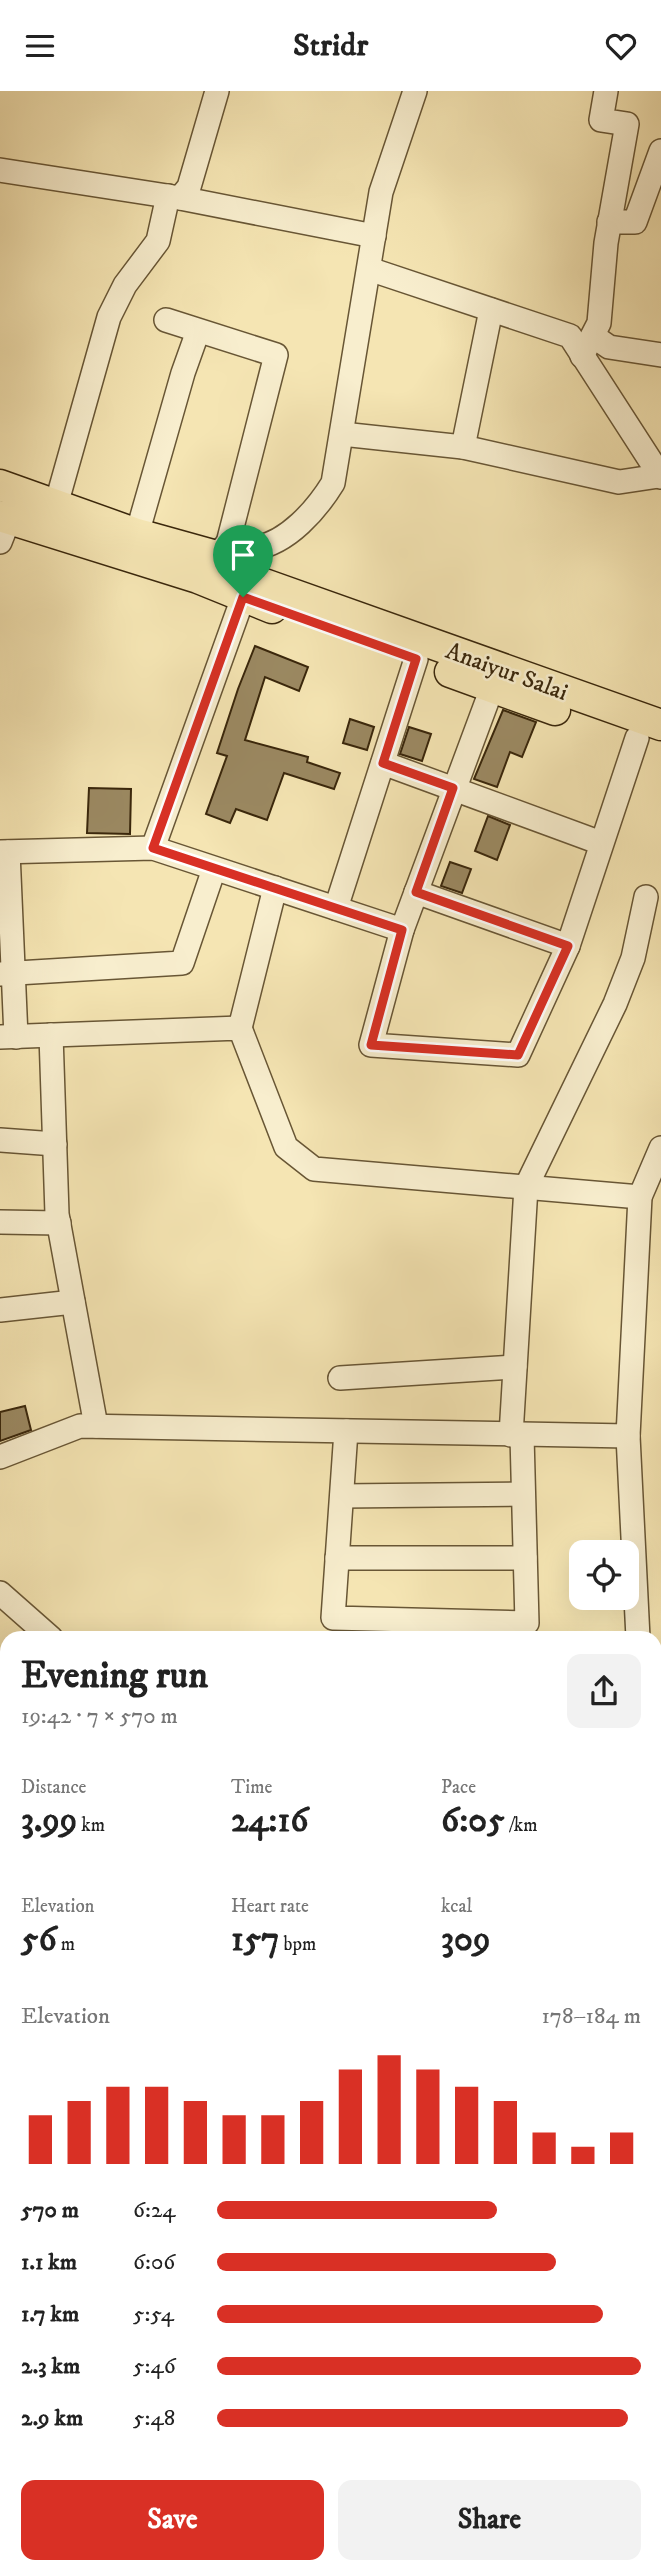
<!DOCTYPE html>
<html lang="en">
<head>
<meta charset="utf-8">
<style>
  :root { --surface:#fff; --page:#f2f2f2; --text:#222; --muted:#767676; --accent:#d93025 }
  body { margin:0; font-family:"IM FELL DW Pica",serif; background:var(--page); color:var(--text); height:100vh; display:flex; flex-direction:column; font-size:26px; white-space:nowrap }
  * { box-sizing:border-box; margin:0 }
  p { font-size:23px; color:var(--muted) }
  .icon { flex:none; width:38px; height:38px; fill:none; stroke:currentColor; stroke-width:2; stroke-linecap:round; stroke-linejoin:round }
  .map { position:relative; flex:1; overflow:hidden }
  .sheet { position:absolute; left:0px; top:1540px; width:662px; height:943px; display:flex; flex-direction:column; background:var(--surface); border-radius:21px 21px 0 0; box-shadow:0 7px 28px #0002 }
  .sheet>* { flex:none }
  .tools { position:absolute; left:569px; top:1449px; display:grid; gap:14px }
  .tools a { display:grid; place-items:center; width:70px; height:70px; border-radius:14px; background:var(--surface); box-shadow:0 7px 28px #0002; font-size:35px }
  .pin { position:absolute; display:grid; place-items:center; width:60px; height:60px; color:#fff; margin:-72px -30px; border-radius:50% 50% 50% 0; rotate:-45deg; box-shadow:0 0 7px #0007 }
  .pin .icon { rotate:45deg }
  .round { display:grid; place-items:center; flex:none; width:74px; height:74px; border-radius:14px; background:var(--page) }
  .headline { display:flex; align-items:center; justify-content:space-between; height:119px; padding:0 21px }
  h1 { font-size:38px; font-weight:800; line-height:52px }
  .figures { display:grid; grid-template-columns:repeat(3,1fr); gap:10px; height:119px; padding:7px 21px }
  .figures div { display:grid; align-content:center }
  .figures b { font-size:35px; font-weight:800 }
  .figures small { font-size:19px; font-weight:400 }
  .figures p { font-size:19px }
  .chart { height:196px; padding:14px 21px }
  .chart p { display:flex; justify-content:space-between }
  .chart svg { width:100%; height:126px; margin-top:7px; stroke:var(--accent); stroke-width:6 }
  .primary-button { display:flex; gap:14px; margin-top:auto; padding:14px 21px }
  .primary-button a { flex:1; height:80px; border-radius:14px; background:var(--accent); color:#fff; font-size:28px; font-weight:800; line-height:80px; text-align:center }
  .primary-button a+a { background:var(--page); color:var(--text) }
  ul { padding:0 21px; list-style:none; font-size:23px }
  li { display:grid; grid-template-columns:112px 84px 1fr; align-items:center; height:52px }
  li i { height:18px; border-radius:9px; background:var(--accent) }
  header { display:flex; justify-content:space-between; align-items:center; height:91px; padding:0 21px; background:var(--surface); font-size:32px; font-weight:800 }
  .map>svg:first-child { display:block }
  .water { fill:#b5a47a; stroke:#83724e; stroke-width:2 }
  .lines { fill:none; stroke-linecap:round; stroke-linejoin:round }
  .river { stroke:#b5a47a; stroke-width:33 }
  .building { fill:#9b8962; stroke:#39260b; stroke-width:2 }
  .minor-casing { stroke:#685635; stroke-width:26 }
  .major-casing { stroke:#39260b; stroke-width:33 }
  .minor { stroke:#f8eece; stroke-width:23 }
  .major { stroke:#f5e5b3; stroke-width:30 }
  .route-casing { stroke:#fff; stroke-width:14 }
  .route { stroke:#d93025; stroke-width:9 }
  .labels { text-anchor:middle; stroke-width:5; stroke-linejoin:round; paint-order:stroke }
  .street-label { font-size:24px; fill:#39260b; stroke:#f8eece }
</style>
</head>
<body>
<header><svg class="icon" aria-label="menu" viewBox="0 0 24 24"><path d="M4 6h16M4 12h16M4 18h16"/></svg>Stridr<svg class="icon" aria-label="heart" viewBox="0 0 24 24"><path d="M12 20l-8-8c-3-5 5-10 8-4 3-6 11-1 8 4z"/></svg></header>
<div class="map">
<svg width="661" height="2483" viewBox="0 0 661 2483">
  <rect width="100%" height="100%" fill="#f5e5b3"/>
  <filter id="stains"><feTurbulence type="fractalNoise" baseFrequency=".00286" numOctaves="4"/><feColorMatrix values="0 0 0 0 .2 0 0 0 0 .09 0 0 0 0 .02 0 0 0 .5 -.17"/></filter>
  <radialGradient id="worn" r=".72"><stop offset=".6" stop-color="#630" stop-opacity="0"/><stop offset="1" stop-color="#630" stop-opacity=".3"/></radialGradient>
  <polygon class="water" points="655,1851 661,1851 661,2483 616,2483 614,2477 508,2483 410,2483 409,2476 654,2476"/>
  <g class="lines">
    <polyline class="river" points="0,1726 7,1732"/>
  </g>
  <g class="building">
    <polygon points="255,555 308,576 299,600 265,586 245,649 308,666 307,671 340,682 334,698 284,682 267,729 236,718 230,732 206,723 227,665 217,662 238,598"/>
    <polygon points="503,619 536,631 522,666 510,661 497,696 474,688"/>
    <polygon points="350,628 374,636 367,659 343,652"/>
    <polygon points="409,636 431,643 422,670 400,663"/>
    <polygon points="89,697 131,698 130,743 87,742"/>
    <polygon points="488,725 510,734 497,769 475,760"/>
    <polygon points="450,771 471,778 462,802 441,795"/>
    <polygon points="25,1315 31,1339 0,1350 0,1321"/>
  </g>
  <g class="lines">
    <g class="minor-casing">
      <g id="minor">
        <polyline points="0,79 180,107 374,145"/>
        <polyline points="180,107 189,96 217,0"/>
        <polyline points="609,131 635,131 661,60"/>
        <polyline points="369,178 570,245 661,386"/>
        <polyline points="166,229 276,264 228,452"/>
        <polyline points="593,245 609,256 661,264"/>
        <polyline points="582,265 599,232 606,152 627,33 601,29 606,0"/>
        <polyline points="342,343 463,356 619,391 659,385"/>
        <polyline points="463,356 491,219"/>
        <polyline points="56,414 109,226 125,194 158,150 168,105"/>
        <polyline points="137,443 183,282 198,240"/>
        <polyline points="0,451 15,413"/>
        <path d="M216,465l12,-13c8,2 19,6 27,5 33,-5 62,-39 78,-65l48,-291 34,-101"/>
        <polyline points="383,672 601,752"/>
        <polyline points="153,757 249,490"/>
        <polyline points="0,761 153,757 402,839 492,597"/>
        <polyline points="8,761 16,946"/>
        <polyline points="416,801 568,855"/>
        <polyline points="336,817 416,568"/>
        <polyline points="402,839 371,954 518,964 568,855 637,647"/>
        <polyline points="0,883 182,872 214,778"/>
        <polyline points="240,937 275,797"/>
        <polyline points="51,944 57,1123 96,1335"/>
        <polyline points="0,946 240,937 286,1056 314,1078 640,1106"/>
        <polyline points="0,1049 55,1053"/>
        <polyline points="0,1131 59,1132"/>
        <polyline points="0,1219 73,1211"/>
        <polyline points="340,1287 515,1276"/>
        <polyline points="346,1340 333,1527 527,1532 522,1345"/>
        <polyline points="511,1344 526,1096 615,913 633,867 646,806"/>
        <polyline points="628,1345 638,1547"/>
        <polyline points="0,1366 80,1335 628,1345 640,1106 661,1057"/>
        <polyline points="342,1405 523,1403"/>
        <polyline points="337,1467 525,1467"/>
        <polyline points="0,1502 51,1547"/>
        <polyline points="0,1652 7,1658"/>
        <polyline points="0,1876 7,1986"/>
        <polyline points="0,2106 7,2105"/>
        <polyline points="0,2287 7,2287"/>
        <polyline points="0,2468 7,2468"/>
        <polyline points="130,2476 131,2483"/>
        <polyline points="389,2476 389,2483"/>
      </g>
    </g>
    <g class="major-casing">
      <g id="major">
        <polyline points="0,394 137,443 216,465 250,488 661,634"/>
        <polyline points="0,425 198,487 272,517"/>
        <polyline points="450,581 555,619"/>
      </g>
    </g>
    <use href="#minor" class="minor"/>
    <use href="#major" class="major"/>
  </g>
  <g class="lines">
    <g class="route-casing">
      <polygon id="route" points="243,506 416,568 383,672 453,697 416,801 568,855 518,964 371,954 402,839 153,757"/>
    </g>
    <use href="#route" class="route"/>
  </g>
  <g class="labels">
    <g class="street-label">
      <text transform="translate(507 580) rotate(20)" y="8">Anaiyur Salai</text>
    </g>
  </g>
  <rect width="100%" height="100%" filter="url(#stains)"/>
  <rect width="100%" height="100%" fill="url(#worn)"/>
</svg>
<div class="tools">
<a><svg class="icon" aria-label="locate" viewBox="0 0 24 24"><circle cx="12" cy="12" r="6"/><path d="M12 2v4M12 18v4M2 12h4M18 12h4"/></svg></a>
</div>
<div class="pin" style="left:243px;top:506px;background:#1e9e55"><svg class="icon" aria-label="arrive" viewBox="0 0 24 24"><path d="M6 21V4h12l-3 4 3 4H6"/></svg></div>
<section class="sheet">
<div class="headline"><div><h1>Evening run</h1><p>19:42 · 7 × 570 m</p></div><a class="round"><svg class="icon" aria-label="share" viewBox="0 0 24 24"><path d="M12 15V3M7 8l5-5 5 5M5 13v7h14v-7"/></svg></a></div>
<div class="figures">
<div><p>Distance</p><b>3.99<small> km</small></b></div>
<div><p>Time</p><b>24:16</b></div>
<div><p>Pace</p><b>6:05<small> /km</small></b></div>
</div>
<div class="figures">
<div><p>Elevation</p><b>56<small> m</small></b></div>
<div><p>Heart rate</p><b>157<small> bpm</small></b></div>
<div><p>kcal</p><b>309</b></div>
</div>
<div class="chart"><p><span>Elevation</span>178–184 m</p>
<svg viewBox="0 0 160 44" preserveAspectRatio="none"><path d="M5 44V27M15 44V22M25 44V17M35 44V17M45 44V22M55 44V27M65 44V27M75 44V22M85 44V11M95 44V6M105 44V11M115 44V17M125 44V22M135 44V33M145 44V38M155 44V33"/></svg>
</div>
<ul>
<li><b>570 m</b>6:24<i style="width:66%"></i></li>
<li><b>1.1 km</b>6:06<i style="width:80%"></i></li>
<li><b>1.7 km</b>5:54<i style="width:91%"></i></li>
<li><b>2.3 km</b>5:46<i style="width:100%"></i></li>
<li><b>2.9 km</b>5:48<i style="width:97%"></i></li>
</ul>
<div class="primary-button"><a>Save</a><a>Share</a></div>
</section>
</div>
</body>
</html>
